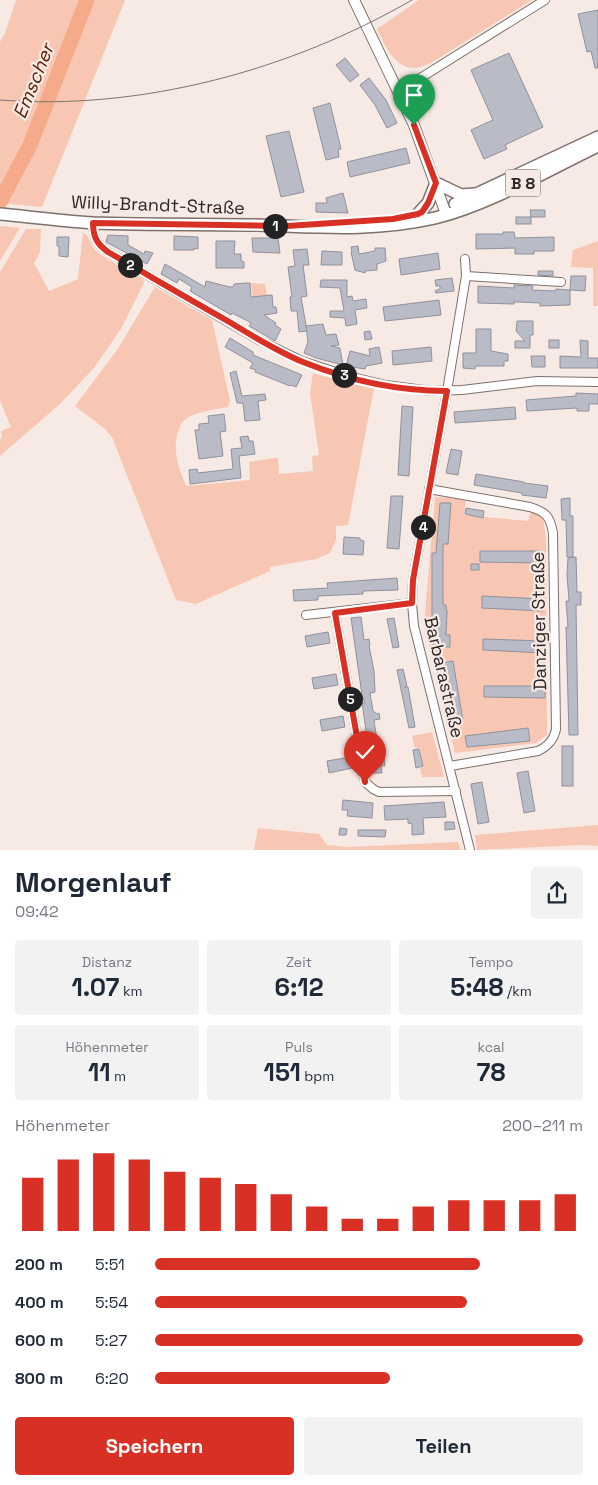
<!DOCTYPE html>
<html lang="de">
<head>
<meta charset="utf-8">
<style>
  :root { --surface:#fff; --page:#f2f2f3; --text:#1f2937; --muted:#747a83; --accent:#d93025 }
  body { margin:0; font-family:"Space Grotesk",sans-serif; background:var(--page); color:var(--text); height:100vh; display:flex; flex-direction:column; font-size:19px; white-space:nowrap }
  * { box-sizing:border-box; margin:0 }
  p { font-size:16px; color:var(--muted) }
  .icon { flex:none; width:28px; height:28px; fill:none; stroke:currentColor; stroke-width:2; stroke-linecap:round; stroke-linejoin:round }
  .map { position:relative; height:850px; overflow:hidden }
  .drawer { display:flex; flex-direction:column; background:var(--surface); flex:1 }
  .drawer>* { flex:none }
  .pin { position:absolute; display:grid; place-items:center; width:42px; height:42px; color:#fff; margin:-51px -21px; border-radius:50% 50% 50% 0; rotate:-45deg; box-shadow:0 0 5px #0007 }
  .pin .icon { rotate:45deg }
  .km { position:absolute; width:25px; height:25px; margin:-12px; border-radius:50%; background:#222; color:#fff; font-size:14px; line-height:25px; text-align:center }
  .round { display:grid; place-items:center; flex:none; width:52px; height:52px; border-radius:5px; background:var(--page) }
  .overview { display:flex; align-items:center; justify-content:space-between; height:85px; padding:0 15px }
  h1 { font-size:28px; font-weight:700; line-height:38px }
  .stats { display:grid; grid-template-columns:repeat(3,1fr); gap:8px; height:85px; padding:5px 15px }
  .stats div { display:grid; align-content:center; border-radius:5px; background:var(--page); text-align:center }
  .stats b { font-size:25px; font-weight:700 }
  .stats small { font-size:14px; font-weight:400 }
  .stats p { font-size:14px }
  .chart { height:140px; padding:10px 15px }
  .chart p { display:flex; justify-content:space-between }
  .chart svg { width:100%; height:90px; margin-top:5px; stroke:var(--accent); stroke-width:6 }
  .action { display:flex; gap:10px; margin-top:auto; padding:10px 15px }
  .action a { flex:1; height:58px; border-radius:5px; background:var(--accent); color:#fff; font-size:20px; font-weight:700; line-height:58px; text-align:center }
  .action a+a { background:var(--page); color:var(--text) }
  ul { padding:0 15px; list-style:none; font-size:16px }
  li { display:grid; grid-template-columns:80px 60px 1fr; align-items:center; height:38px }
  li i { height:12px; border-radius:6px; background:var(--accent) }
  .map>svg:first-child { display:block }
  .green { fill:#f8c7b3 }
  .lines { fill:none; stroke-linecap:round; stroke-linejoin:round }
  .river { stroke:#f4aa8b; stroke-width:15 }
  .building { fill:#b9bcc7; stroke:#8f919d }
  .street-casing { stroke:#7d716c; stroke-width:10 }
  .secondary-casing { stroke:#7d716c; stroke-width:12 }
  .primary-casing { stroke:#7d716c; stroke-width:14 }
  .street { stroke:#fff; stroke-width:8 }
  .secondary { stroke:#fff; stroke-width:10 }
  .primary { stroke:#fff; stroke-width:11 }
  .tram { stroke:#7c7470; stroke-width:1 }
  .route-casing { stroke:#fff; stroke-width:10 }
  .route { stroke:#d93025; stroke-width:6 }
  .labels { text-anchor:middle; stroke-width:4.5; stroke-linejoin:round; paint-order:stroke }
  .shield { fill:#f7e9e3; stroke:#69615e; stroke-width:1 }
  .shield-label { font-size:16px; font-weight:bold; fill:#2c2725 }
  .street-label { font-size:18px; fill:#2c2725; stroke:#f7e9e3 }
  .water-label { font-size:19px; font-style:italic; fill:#5a2104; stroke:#f7e9e3 }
</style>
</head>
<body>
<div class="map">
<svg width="598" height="850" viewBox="0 0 598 850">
  <rect width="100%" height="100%" fill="#f7e9e3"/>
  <g class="green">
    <polygon points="16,0 125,0 42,207 0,203 0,42 5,33"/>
    <path d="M419,0h113l-101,63c-5,2 -10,4 -15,5 -22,1 -31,-23 -39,-39z"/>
    <polygon points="0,226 20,228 0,261"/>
    <path d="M26,229h15l-1,23 -6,11 15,28 29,-12 5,-47c8,5 7,14 14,20 13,10 31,18 46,27l1,4 -23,46 -27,39 -34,36 -60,52v-17l2,-1 -1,-7 10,-4 -11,-26v-129z"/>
    <polygon points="598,241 598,306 593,306 593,268 571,267 573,250"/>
    <polygon points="251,283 265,284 267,296 253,297"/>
    <path d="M155,287l57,33 18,81 -2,6c-14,3 -31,4 -42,12 -5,3 -6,8 -8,13 -6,19 1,36 8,54l64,-6 -1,-18 25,-4h4l1,16 34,-3 -1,-15 7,-1 -9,-62 3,-20 20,6 41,9 -26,137 -12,1v14l-6,13 -14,6 -46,8v4l-74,33 -20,-4 -64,-163 -7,-8 -30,-23 42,-56z"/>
    <polygon points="435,497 466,498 464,515 528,521 531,511 543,518 546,538 547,735 536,743 455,753 424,625"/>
    <polygon points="432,732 444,777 422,777 420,768 423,767 420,748 415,748 412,736"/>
    <polygon points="598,825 598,846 582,845 477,850 475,835"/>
    <polygon points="258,828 319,834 327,845 349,847 458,842 461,850 254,850"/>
  </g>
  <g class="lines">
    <polyline class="river" points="0,202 30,145 87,0"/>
  </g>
  <g class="building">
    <polygon points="598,10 598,68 595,68 591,51 587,52 578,14"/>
    <polygon points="509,53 543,127 505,145 507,149 484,159 471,130 493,120 471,70"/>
    <polygon points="345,58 359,75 350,82 336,65"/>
    <polygon points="369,78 386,100 397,123 387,128 375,105 360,85"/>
    <polygon points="330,103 341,149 338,150 339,157 326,160 313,108"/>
    <polygon points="289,131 304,192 281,197 266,136"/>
    <polygon points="406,148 410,163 350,177 347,162"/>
    <polygon points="343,193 348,213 316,212 316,203 327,203 326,198"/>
    <polygon points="530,210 545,210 545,217 531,217"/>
    <rect x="516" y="217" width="15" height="7"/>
    <polygon points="503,232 514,232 515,238 554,237 554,251 534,251 534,254 515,254 515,248 476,249 476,234 503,234"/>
    <polygon points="108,235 128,236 128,245 144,254 145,251 153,253 147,264 106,242"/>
    <polygon points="174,236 198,237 198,249 194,248 194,250 174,250"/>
    <polygon points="57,237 69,237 68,257 59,256 59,246 57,246"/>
    <polygon points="252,238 278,238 280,253 253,252"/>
    <polygon points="216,241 235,241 234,254 241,254 241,261 244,262 244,268 216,268"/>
    <polygon points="358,246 359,254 375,251 375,248 385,248 386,261 377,264 377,270 365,271 365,273 355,270 351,252 352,252 351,247"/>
    <polygon points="307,249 309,265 303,265 307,296 301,297 307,331 299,332 297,311 291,311 290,297 292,297 288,267 295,266 293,250"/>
    <polygon points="322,251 342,252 342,265 321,265"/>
    <polygon points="438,253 440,269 401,275 399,259"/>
    <polygon points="165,264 205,287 206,281 230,287 233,287 234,284 246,283 250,283 251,297 272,295 273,307 276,307 277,313 264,315 276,323 275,325 281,329 275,341 249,326 251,323 246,320 232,313 231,315 190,291 192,287 179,279 177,283 161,274"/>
    <polygon points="538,271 553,271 553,276 538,275"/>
    <polygon points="571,276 586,276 585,291 570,290 570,305 540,306 540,303 518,302 514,302 514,304 478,303 478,286 514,288 514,285 533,286 532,290 555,291 556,289 570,290"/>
    <polygon points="452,278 454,291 436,293 435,291 440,289 440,286 436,286 435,280"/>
    <polygon points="321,280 347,280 347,297 352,296 353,301 366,299 367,308 355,310 357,324 346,326 345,318 330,317 330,311 344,311 340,288 320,287"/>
    <polygon points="439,300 441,315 385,321 383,307"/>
    <polygon points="517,321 533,321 533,335 530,335 530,348 515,348 515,341 525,341 516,331"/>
    <polygon points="323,324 326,335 336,334 339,345 331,346 340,348 343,365 316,358 304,353 308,342 306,326"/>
    <polygon points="476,329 491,329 491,351 508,354 508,361 504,361 504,366 476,366 475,369 463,368 463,353 476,353"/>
    <polygon points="370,331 372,339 365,340 364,332"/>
    <polygon points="230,338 253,352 253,355 302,375 296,387 291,385 290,386 255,372 256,370 250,368 253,363 225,347"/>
    <rect x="549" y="340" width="10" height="8"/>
    <polygon points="580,340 588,341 588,358 598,358 598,368 560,368 560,356 581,357"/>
    <polygon points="379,347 382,363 366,366 365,369 346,366 350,351 370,356 369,349"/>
    <polygon points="431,347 432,361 393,365 392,351"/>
    <polygon points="531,356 545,356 545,367 532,367"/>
    <polygon points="236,371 242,396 265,394 266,400 258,401 260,420 245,421 243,403 237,403 230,373"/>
    <polygon points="576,393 598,394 598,404 589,404 589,411 577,411 577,408 527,411 526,400 576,396"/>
    <polygon points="402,406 413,407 409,476 398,475"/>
    <polygon points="515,407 516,419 455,423 454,412"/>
    <polygon points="224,414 226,431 220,432 223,456 199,459 195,430 199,430 199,424 209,423 208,416"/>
    <polygon points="248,436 249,441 253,441 255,454 239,456 241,478 190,484 189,470 197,469 198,473 233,469 231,449 242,448 240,437"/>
    <polygon points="451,449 462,451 458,475 446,473"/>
    <polygon points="476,474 524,482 524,483 548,486 546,498 522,495 522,493 474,485"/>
    <polygon points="391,496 403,496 399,549 387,548"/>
    <polygon points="570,498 570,516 573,516 573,557 567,557 566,520 562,520 561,499"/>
    <polygon points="440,503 451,503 448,544 443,544 443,605 446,605 446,610 447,610 446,635 450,635 450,647 433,647 433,625 432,625 432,553 436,553"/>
    <polygon points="466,508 484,511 483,518 465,514"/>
    <polygon points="344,537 360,538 360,540 364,541 363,555 343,554"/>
    <polygon points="480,551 541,551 541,563 480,562"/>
    <polygon points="576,557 577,592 581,592 581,605 576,605 578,735 569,735 566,627 568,627 566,601 569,601 567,575 568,558"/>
    <rect x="471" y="564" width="8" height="6"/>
    <polygon points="397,578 398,590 363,591 363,594 318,596 318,600 294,601 293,590 328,588 327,583"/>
    <polygon points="482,596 543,599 543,611 482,608"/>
    <polygon points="361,617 364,640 369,639 370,646 369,646 374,671 375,692 370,693 373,711 377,714 379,713 380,719 374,720 378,748 382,748 384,757 385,766 381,766 382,773 372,773 363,709 362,703 365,703 362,695 351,618"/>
    <polygon points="394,618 399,647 393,648 387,619"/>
    <polygon points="328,632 330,643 307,647 305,636"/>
    <polygon points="483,639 544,641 544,653 483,650"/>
    <polygon points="453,661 463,721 452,723 442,663"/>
    <polygon points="403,669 407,686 404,687 408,687 415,727 409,728 397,670"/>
    <polygon points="336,674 338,685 314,689 312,678"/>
    <polygon points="484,686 545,686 545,698 484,697"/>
    <polygon points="343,716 345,727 322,731 320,720"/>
    <polygon points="528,728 530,741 467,747 465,736"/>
    <rect x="562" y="746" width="11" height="40"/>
    <polygon points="419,749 423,766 416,768 413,750"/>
    <polygon points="351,757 352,768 329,773 327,761"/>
    <polygon points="528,771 535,811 524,813 517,773"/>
    <polygon points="482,782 489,822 478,824 471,784"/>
    <polygon points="343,800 373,803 372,818 347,816 348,810 342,810"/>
    <polygon points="444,802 446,817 423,818 424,834 412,835 412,824 408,823 408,819 385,820 384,806"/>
    <polygon points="445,822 454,822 455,829 445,830"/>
    <polygon points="340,828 347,829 346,835 339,835"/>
    <polygon points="358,830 386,830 385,837 358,836"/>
  </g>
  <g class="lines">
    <g class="street-casing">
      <g id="street">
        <polyline points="398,92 545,0"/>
        <path d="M93,223c0,14 4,21 15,29l151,88 43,21 46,15 38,9 45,6 31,-1 75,-9 61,1"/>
        <polyline points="465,259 466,276 447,391 413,580 412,603 414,626 470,850"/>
        <polyline points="466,276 561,282"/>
        <path d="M429,489l101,18c16,5 20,9 23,26l3,196c-2,11 -8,17 -18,22l-88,15"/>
        <polyline points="335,613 365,782 373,789 379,792 456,791"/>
        <polyline points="306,615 412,603"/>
      </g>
    </g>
    <g class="secondary-casing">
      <polyline id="secondary" points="354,0 414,125 446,214"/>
    </g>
    <g class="primary-casing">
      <g id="primary">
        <polyline points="455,204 598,137"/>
        <path d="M0,214c31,3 63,7 94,9 55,2 109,1 164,2 62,2 115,7 177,-7 53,-13 113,-48 163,-72"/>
        <polyline points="418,214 428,203 436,183 461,195 474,194"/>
      </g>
    </g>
    <use href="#street" class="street"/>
    <use href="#secondary" class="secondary"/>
    <use href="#primary" class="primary"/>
    <path class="tram" d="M0,100c141,11 291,-30 412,-100"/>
  </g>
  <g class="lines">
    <g class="route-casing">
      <path id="route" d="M365,782l-30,-169 77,-10 1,-23 34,-189c-48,0 -99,-11 -144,-29 -27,-11 -52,-27 -77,-42 -39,-22 -78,-45 -118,-68 -11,-8 -15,-15 -15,-29l194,3 106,-7 25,-5 4,-2 6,-9 8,-20 -22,-58"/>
    </g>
    <use href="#route" class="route"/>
  </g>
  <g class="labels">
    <rect class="shield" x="505.5" y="169.5" width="35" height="27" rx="4"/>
    <g class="shield-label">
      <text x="523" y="189">B 8</text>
    </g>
    <g class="street-label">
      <text transform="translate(158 205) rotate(2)" y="6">Willy-Brandt-Straße</text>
      <text transform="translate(539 621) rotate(-91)" y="6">Danziger Straße</text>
      <text transform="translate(444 677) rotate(77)" y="6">Barbarastraße</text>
    </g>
    <g class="water-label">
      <text transform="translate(33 81) rotate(-68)" y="7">Emscher</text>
    </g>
  </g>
</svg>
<div class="pin" style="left:414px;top:125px;background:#1e9e55"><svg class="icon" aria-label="arrive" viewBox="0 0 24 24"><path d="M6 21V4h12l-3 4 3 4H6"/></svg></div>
<div class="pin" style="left:365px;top:782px;background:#d93025"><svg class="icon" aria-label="check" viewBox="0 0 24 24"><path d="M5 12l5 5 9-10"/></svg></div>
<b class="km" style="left:275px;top:226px">1</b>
<b class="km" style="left:130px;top:265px">2</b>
<b class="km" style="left:344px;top:375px">3</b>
<b class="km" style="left:423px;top:527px">4</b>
<b class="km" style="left:350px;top:699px">5</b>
</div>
<section class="drawer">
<div class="overview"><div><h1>Morgenlauf</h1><p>09:42</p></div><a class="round"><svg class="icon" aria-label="share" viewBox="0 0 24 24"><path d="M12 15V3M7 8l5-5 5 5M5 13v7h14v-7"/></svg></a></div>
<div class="stats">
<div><p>Distanz</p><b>1.07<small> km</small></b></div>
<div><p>Zeit</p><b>6:12</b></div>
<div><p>Tempo</p><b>5:48<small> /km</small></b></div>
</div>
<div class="stats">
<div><p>Höhenmeter</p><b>11<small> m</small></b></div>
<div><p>Puls</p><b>151<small> bpm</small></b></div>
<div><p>kcal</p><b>78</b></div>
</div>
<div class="chart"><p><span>Höhenmeter</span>200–211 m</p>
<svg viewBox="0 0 160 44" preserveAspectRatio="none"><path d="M5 44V18M15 44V9M25 44V6M35 44V9M45 44V15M55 44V18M65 44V21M75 44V26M85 44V32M95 44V38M105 44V38M115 44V32M125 44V29M135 44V29M145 44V29M155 44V26"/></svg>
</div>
<ul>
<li><b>200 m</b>5:51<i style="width:76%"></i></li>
<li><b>400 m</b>5:54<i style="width:73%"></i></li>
<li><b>600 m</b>5:27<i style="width:100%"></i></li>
<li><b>800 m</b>6:20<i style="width:55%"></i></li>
</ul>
<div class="action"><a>Speichern</a><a>Teilen</a></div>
</section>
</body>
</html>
